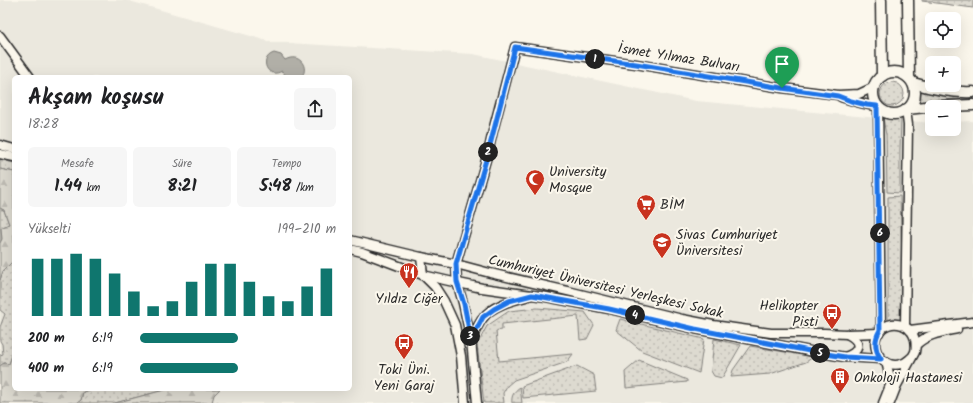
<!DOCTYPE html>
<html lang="tr">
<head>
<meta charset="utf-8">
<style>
  :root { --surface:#fff; --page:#f6f6f6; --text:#202124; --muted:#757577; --accent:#0f766e }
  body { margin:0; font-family:Kalam,sans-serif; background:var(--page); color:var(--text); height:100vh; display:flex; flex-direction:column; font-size:15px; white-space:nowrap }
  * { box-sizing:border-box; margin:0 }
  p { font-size:13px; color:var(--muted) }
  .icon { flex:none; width:22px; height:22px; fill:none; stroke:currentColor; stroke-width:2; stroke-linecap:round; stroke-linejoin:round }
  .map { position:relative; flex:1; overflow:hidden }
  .sheet { position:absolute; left:12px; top:75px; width:340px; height:316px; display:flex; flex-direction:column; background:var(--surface); border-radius:6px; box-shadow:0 4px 16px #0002 }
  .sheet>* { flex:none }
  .buttons { position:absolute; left:925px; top:12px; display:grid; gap:8px }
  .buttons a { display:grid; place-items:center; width:36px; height:36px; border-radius:6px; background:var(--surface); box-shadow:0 4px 16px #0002; font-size:20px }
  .pin { position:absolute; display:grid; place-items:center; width:34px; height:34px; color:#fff; margin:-41px -17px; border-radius:50% 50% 50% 0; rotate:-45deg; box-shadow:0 0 4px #0007 }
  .pin .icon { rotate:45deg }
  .km { position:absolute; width:20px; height:20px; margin:-10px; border-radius:50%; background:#222; color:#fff; font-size:11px; line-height:20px; text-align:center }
  .round { display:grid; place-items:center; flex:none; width:42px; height:42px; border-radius:6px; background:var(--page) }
  .head { display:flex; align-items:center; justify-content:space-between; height:68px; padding:0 16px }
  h1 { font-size:22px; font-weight:600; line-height:30px }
  .metrics { display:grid; grid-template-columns:repeat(3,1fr); gap:6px; height:68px; padding:4px 16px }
  .metrics div { display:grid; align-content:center; border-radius:6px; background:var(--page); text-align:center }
  .metrics b { font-size:17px; font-weight:600 }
  .metrics small { font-size:11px; font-weight:400 }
  .metrics p { font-size:11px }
  .chart { height:112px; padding:8px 16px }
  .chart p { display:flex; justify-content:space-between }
  .chart svg { width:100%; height:72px; margin-top:4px; stroke:var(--accent); stroke-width:6 }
  ul { padding:0 16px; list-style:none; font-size:13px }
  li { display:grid; grid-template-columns:64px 48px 1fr; align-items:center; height:30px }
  li i { height:10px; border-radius:5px; background:var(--accent) }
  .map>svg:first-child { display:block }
  .built { fill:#ebe8de; fill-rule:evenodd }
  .grass { fill:url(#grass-dots); stroke:#84827e }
  .forest { fill:url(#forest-firs); stroke:#84827e }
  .water { fill:#b1afa7; stroke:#7b7a75 }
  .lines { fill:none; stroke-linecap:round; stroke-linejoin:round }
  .minor-casing { stroke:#2b2b2b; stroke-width:11 }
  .tertiary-casing { stroke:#2b2b2b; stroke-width:13 }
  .minor { stroke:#fbf7ec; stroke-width:8 }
  .tertiary { stroke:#fbf7ec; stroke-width:10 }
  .route-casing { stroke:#fff; stroke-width:8 }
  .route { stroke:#1a73e8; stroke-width:5 }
  .labels { text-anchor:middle; stroke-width:4; stroke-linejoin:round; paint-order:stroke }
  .street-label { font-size:14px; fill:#2b2b2b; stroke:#fbf7ec }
  .poi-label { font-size:14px; fill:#2b2b2b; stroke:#fbf7ec; text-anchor:start }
</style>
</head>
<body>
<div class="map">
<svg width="973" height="403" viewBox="0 0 973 403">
  <defs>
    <pattern id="grass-dots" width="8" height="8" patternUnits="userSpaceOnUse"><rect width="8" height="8" fill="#dddad0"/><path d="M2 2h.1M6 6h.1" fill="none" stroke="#bebbb3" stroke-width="1.8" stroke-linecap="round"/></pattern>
    <pattern id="forest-firs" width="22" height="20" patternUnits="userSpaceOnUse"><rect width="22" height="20" fill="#dddad0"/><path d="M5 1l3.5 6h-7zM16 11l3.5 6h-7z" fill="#bebbb3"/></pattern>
  </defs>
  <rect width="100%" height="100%" fill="#fbf7ec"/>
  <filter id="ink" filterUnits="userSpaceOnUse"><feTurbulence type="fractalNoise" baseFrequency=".025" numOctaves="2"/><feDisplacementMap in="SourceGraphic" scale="8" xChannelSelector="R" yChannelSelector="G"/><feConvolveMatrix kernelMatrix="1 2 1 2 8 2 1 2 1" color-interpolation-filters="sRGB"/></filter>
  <g filter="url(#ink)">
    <path class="built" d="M0,0h126l145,42 202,12 223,47 236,22v6h22v-7l19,-1v282h-973zM14,77h336v312h-336z"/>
    <g class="grass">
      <polygon points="922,0 973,0 973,8 922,1"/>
      <circle cx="892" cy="94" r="12"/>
      <polygon points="921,91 944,96 973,97 973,99 932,100 919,102"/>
      <polygon points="883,118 891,119 901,118 900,150 900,193 887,192 886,135"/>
      <polygon points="0,159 14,163 14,172 0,169"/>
      <polygon points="900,196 902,261 901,324 888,324 888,197"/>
      <polygon points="0,208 4,210 9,224 1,228 2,239 0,243"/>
      <polygon points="14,260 14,350 9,364 4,363 0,366 0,355 3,354 2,344 0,341 0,327 5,314 0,310 0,280 3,271"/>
      <polygon points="537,308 585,312 594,325 587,339 580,340 578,316 502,324 502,330 496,331 499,361 573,354 567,362 514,380 507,386 503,393 504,403 484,403 477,345 487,326 509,311"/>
      <polygon points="620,319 704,339 699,373 642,351 616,330"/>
      <polygon points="714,339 741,345 722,378 714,376 711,371"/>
      <polygon points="750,346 813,357 806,362 770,374 731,377 733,370"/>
      <polygon points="639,360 687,380 687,382 626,388 625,372"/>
      <polygon points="577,366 594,375 596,391 523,398 522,386"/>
      <path d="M520,387l2,16h-10c-1,-7 2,-12 8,-16z"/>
      <polygon points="93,389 169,389 115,403 77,403 81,400 83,392"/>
    </g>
    <g class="forest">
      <polygon points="0,169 14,172 14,260 3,271 0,280 0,243 2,239 1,228 9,224 4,210 0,208"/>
      <polygon points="14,350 14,389 93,389 83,392 81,400 77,403 0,403 0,366 4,363 9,364"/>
      <polygon points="168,389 220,389 214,395 212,402 218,403 115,403"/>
    </g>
    <path class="water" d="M274,53l7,2 4,5c17,-9 25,12 15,17 -3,1 -10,0 -13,0l-5,-6c-15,9 -24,-13 -8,-18z"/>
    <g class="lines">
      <g class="minor-casing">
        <g id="minor">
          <polyline points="0,36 30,77"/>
          <path d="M841,97c12,4 23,8 36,9"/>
          <polyline points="878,106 881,330"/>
          <polyline points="0,145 14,149"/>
          <polyline points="0,154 14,157"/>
          <polyline points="350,240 421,257 456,264 490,273 572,292 682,319 713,325 771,333 824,333 847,334 879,333"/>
          <polyline points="350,249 362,252 423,275 449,281 482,288 546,297 609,309 695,329 820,353 845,357 881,359"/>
          <polyline points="421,257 423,275 435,287 444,301 455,325 461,356 465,403"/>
          <polyline points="905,326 908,125 906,110"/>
          <polyline points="910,330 973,322"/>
          <path d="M471,340c4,-7 7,-16 12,-22 9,-13 31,-18 46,-22"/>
          <path d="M916,345c11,-11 27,-13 41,-16"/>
          <path d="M845,357c16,-6 17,-15 2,-23"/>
          <polyline points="477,403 471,340 463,303 457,282 456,264 488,153 493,131 515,47 636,64 782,88 838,95 859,94 874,87"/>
          <polyline points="883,403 891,383 890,377 886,362"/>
          <path d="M890,403l7,-18 18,-33c6,-28 -27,-38 -38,-17 -7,16 8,34 24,29 5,-1 7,-4 11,-7"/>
        </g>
      </g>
      <g class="tertiary-casing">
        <g id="tertiary">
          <polyline points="881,0 882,76"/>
          <polyline points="908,0 909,78"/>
          <circle cx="894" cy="93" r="21"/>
          <path d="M913,83c20,6 39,10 60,9"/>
          <polyline points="907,109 926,107 973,105"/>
        </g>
      </g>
      <use href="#minor" class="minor"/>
      <use href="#tertiary" class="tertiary"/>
    </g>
  </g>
  <g class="lines" filter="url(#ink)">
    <g class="route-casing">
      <path id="route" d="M515,47l121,17 146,24 56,8 13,5 16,4 10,1 3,224c-6,10 -6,19 1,29l-36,-2 -25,-4 -125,-24 -86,-20 -77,-14 -23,6 -15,8 -11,8 -12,23 -7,-36 -7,-22 -1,-18 32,-111z"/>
    </g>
    <use href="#route" class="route"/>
  </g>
  <defs>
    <g id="mosque-pin" transform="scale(1)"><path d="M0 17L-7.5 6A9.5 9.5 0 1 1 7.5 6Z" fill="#c8321e" stroke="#fbf7ec"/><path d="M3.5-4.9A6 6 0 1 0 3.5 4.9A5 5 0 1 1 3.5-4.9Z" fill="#fff"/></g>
    <g id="supermarket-pin" transform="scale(1)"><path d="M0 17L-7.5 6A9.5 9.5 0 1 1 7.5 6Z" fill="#c8321e" stroke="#fbf7ec"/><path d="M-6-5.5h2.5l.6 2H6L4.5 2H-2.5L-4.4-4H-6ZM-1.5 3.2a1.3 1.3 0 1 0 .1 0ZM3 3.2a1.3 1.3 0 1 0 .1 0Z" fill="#fff"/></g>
    <g id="university-pin" transform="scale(1)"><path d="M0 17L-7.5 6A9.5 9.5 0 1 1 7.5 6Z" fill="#c8321e" stroke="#fbf7ec"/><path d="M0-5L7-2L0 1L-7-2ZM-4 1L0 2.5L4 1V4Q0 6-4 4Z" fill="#fff"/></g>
    <g id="restaurant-pin" transform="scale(1)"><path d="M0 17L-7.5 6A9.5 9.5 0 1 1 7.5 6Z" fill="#c8321e" stroke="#fbf7ec"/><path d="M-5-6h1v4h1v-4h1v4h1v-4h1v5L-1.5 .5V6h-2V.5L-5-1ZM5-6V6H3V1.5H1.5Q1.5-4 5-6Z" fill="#fff"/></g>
    <g id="bus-pin" transform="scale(1)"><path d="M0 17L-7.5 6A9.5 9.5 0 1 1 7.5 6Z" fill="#c8321e" stroke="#fbf7ec"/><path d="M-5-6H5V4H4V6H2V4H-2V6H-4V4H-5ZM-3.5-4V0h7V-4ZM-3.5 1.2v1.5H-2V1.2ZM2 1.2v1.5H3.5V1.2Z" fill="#fff"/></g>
    <g id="building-pin" transform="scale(1)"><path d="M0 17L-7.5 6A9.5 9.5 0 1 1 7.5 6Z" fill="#c8321e" stroke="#fbf7ec"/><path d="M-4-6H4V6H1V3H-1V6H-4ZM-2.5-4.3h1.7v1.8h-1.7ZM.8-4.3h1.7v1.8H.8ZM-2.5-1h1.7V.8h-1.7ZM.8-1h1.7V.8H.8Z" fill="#fff"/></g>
  </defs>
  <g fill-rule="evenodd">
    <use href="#mosque-pin" x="535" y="179"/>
    <use href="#supermarket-pin" x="646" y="204"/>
    <use href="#university-pin" x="662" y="242"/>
    <use href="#restaurant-pin" x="409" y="272"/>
    <use href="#bus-pin" x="832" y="313"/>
    <use href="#bus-pin" x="404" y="343"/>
    <use href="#building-pin" x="840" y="377"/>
  </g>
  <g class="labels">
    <g class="street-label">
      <text transform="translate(679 57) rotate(9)" y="5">İsmet Yılmaz Bulvarı</text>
      <text transform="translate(606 286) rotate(13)" y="5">Cumhuriyet Üniversitesi Yerleşkesi Sokak</text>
    </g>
    <g class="poi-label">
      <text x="549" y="176">University<tspan x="549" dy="16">Mosque</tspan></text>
      <text x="660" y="209">BİM</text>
      <text x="676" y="239">Sivas Cumhuriyet<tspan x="676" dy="16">Üniversitesi</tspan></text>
      <text x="409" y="303" text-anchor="middle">Yıldız Ciğer</text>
      <text x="818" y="310" text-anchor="end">Helikopter<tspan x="818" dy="16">Pisti</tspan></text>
      <text x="404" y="374" text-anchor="middle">Toki Üni.<tspan x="404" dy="16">Yeni Garaj</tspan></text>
      <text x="854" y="382">Onkoloji Hastanesi</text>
    </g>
  </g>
</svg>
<div class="buttons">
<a><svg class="icon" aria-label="locate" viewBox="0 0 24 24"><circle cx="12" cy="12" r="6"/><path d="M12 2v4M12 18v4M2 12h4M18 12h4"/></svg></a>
<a>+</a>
<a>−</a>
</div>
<div class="pin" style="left:782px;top:88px;background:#1e9e55"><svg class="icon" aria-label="arrive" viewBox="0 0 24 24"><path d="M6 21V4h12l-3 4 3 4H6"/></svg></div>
<b class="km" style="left:595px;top:59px">1</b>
<b class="km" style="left:488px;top:152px">2</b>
<b class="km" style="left:470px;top:336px">3</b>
<b class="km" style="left:635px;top:315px">4</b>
<b class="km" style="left:820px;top:353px">5</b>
<b class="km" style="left:880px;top:233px">6</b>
<section class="sheet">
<div class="head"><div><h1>Akşam koşusu</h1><p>18:28</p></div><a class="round"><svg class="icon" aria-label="share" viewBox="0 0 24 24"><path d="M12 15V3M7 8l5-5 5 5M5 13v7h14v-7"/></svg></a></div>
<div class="metrics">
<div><p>Mesafe</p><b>1.44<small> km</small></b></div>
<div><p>Süre</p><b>8:21</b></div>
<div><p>Tempo</p><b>5:48<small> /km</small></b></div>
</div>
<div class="chart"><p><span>Yükselti</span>199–210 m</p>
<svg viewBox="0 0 160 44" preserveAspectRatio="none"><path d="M5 44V9M15 44V9M25 44V6M35 44V9M45 44V18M55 44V29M65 44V38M75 44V35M85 44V23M95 44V12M105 44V12M115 44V23M125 44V32M135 44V35M145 44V26M155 44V15"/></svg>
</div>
<ul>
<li><b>200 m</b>6:19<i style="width:50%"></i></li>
<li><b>400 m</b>6:19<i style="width:50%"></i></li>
</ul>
</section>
</div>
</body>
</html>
